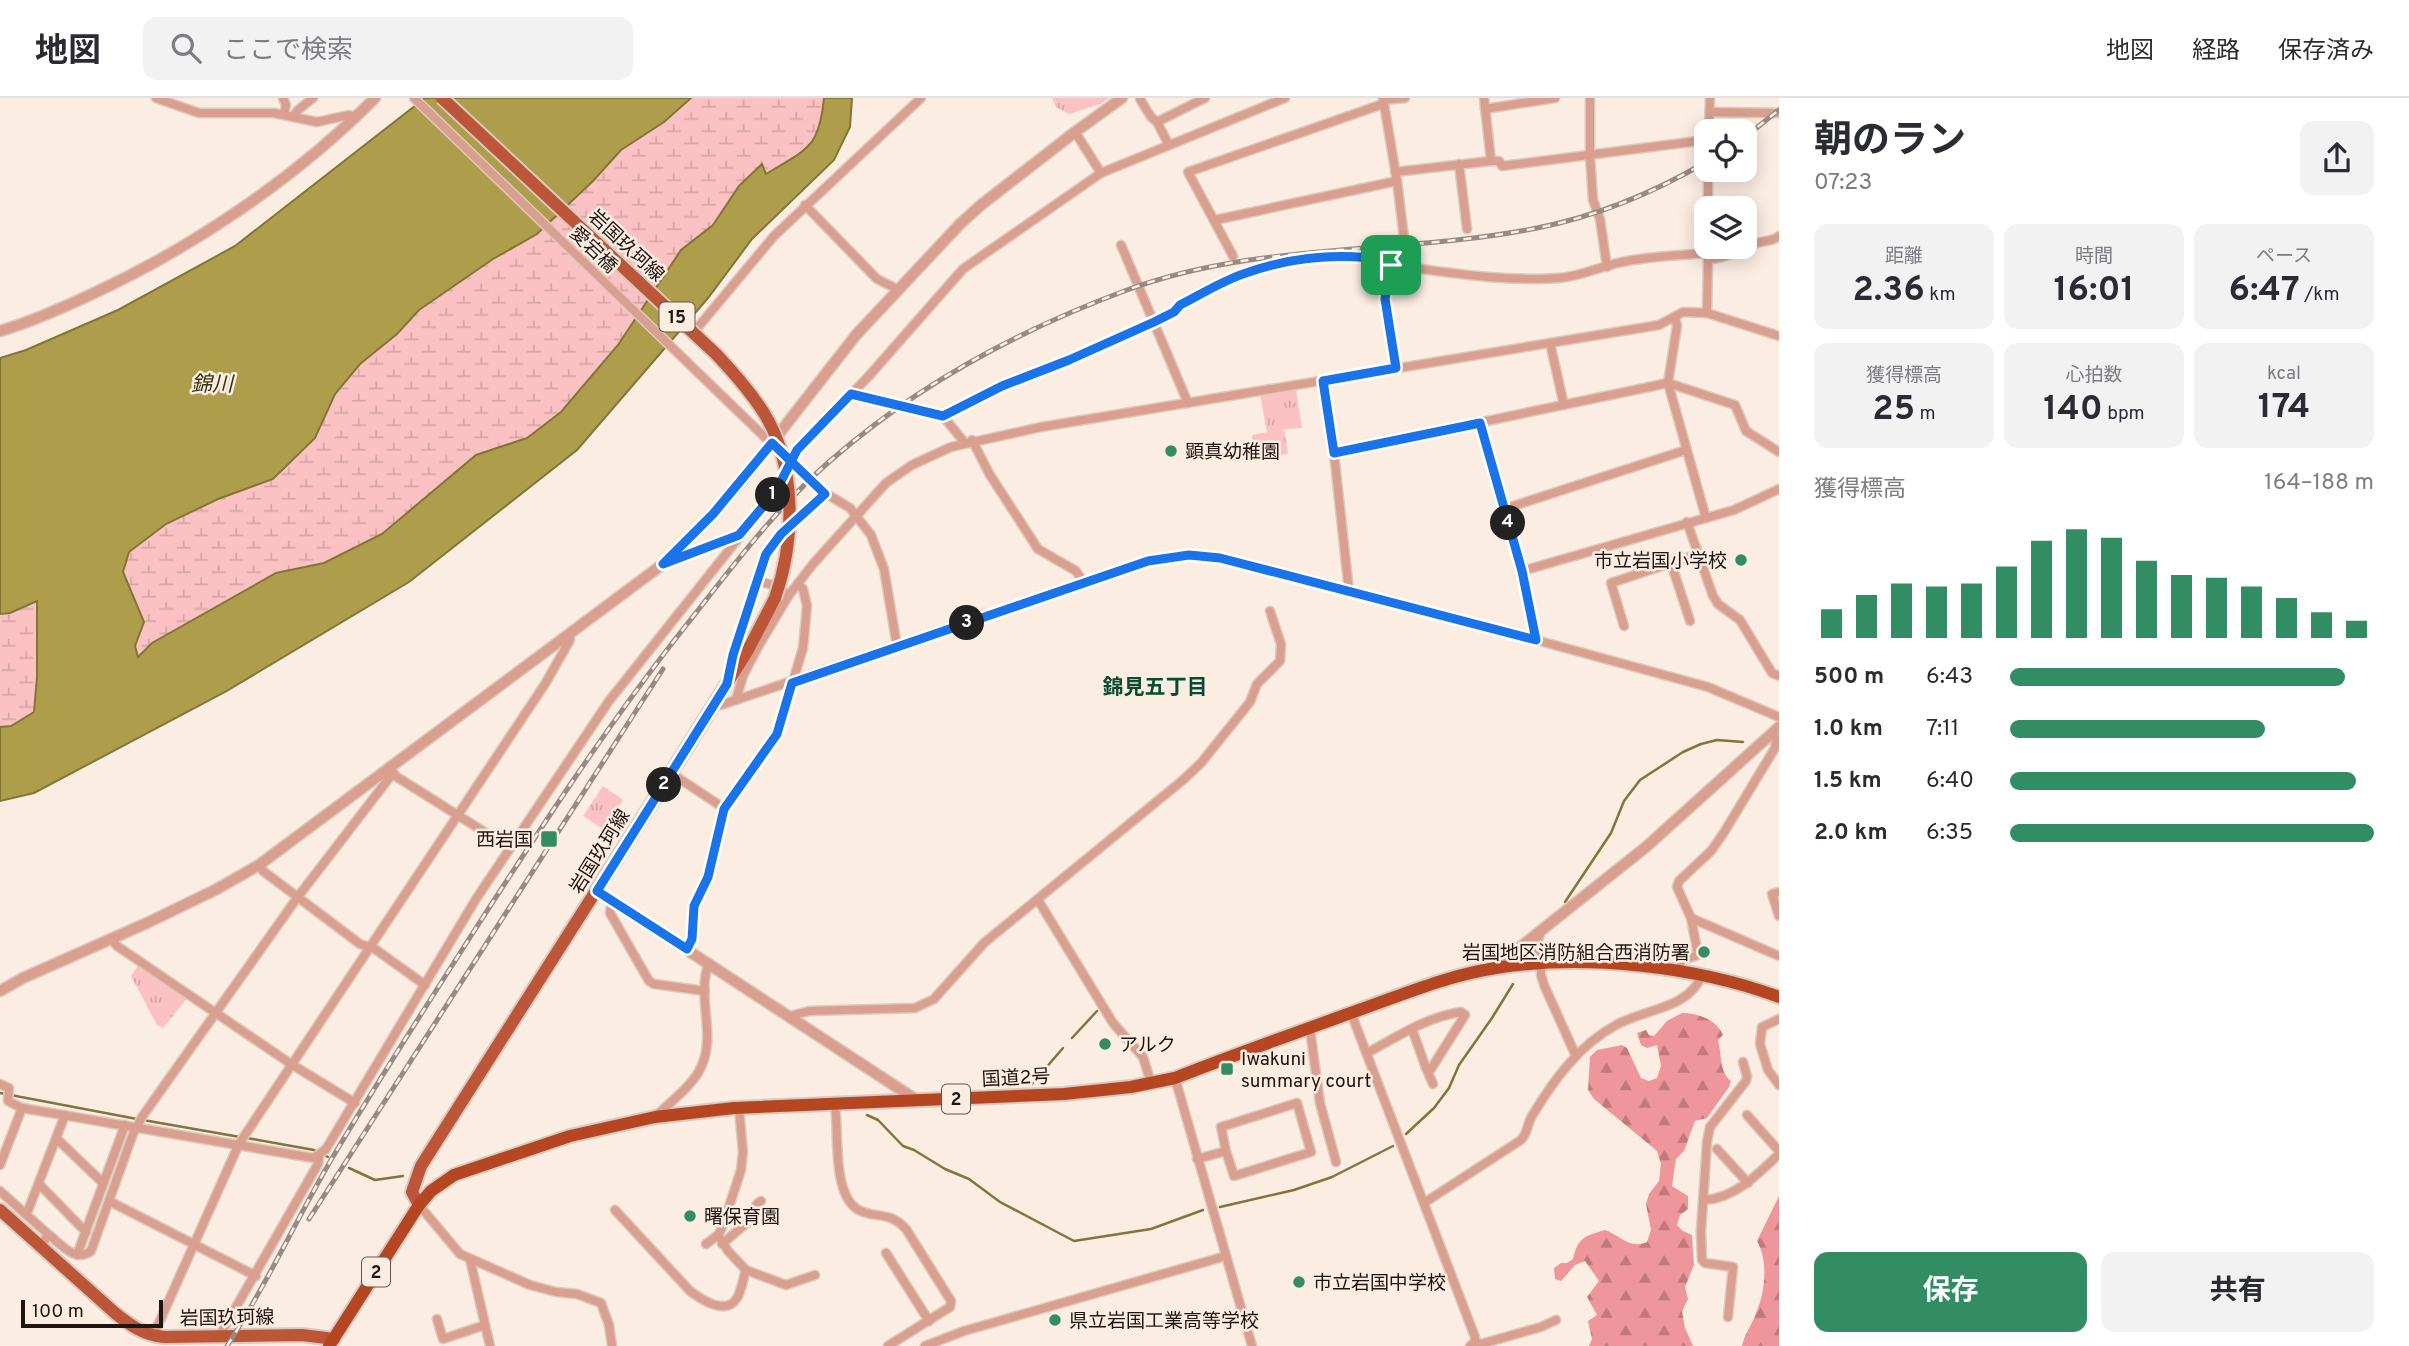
<!DOCTYPE html>
<html lang="ja">
<head>
<meta charset="utf-8">
<style>
  :root { --surface:#fff; --page:#f2f2f3; --text:#2b2b33; --muted:#7c7c81; --line:#e1e1e2; --accent:#328d64 }
  body { margin:0; font-family:Overpass,"Noto Sans JP",sans-serif; background:var(--page); color:var(--text); height:100vh; display:flex; flex-direction:column; font-size:26px; white-space:nowrap }
  * { box-sizing:border-box; margin:0 }
  p { font-size:23px; color:var(--muted) }
  .icon { flex:none; width:38px; height:38px; fill:none; stroke:currentColor; stroke-width:2; stroke-linecap:round; stroke-linejoin:round }
  .map { position:relative; flex:1; overflow:hidden }
  .drawer { display:flex; flex-direction:column; background:var(--surface); width:630px }
  .drawer>* { flex:none }
  .controls { position:absolute; left:1694px; top:21px; display:grid; gap:14px }
  .controls a { display:grid; place-items:center; width:63px; height:63px; border-radius:14px; background:var(--surface); box-shadow:0 4px 18px #0003; font-size:35px }
  .scale { position:absolute; left:21px; bottom:18px; width:142px; box-sizing:border-box; padding-left:7px; border:4px solid #1e1610; border-top:0; font-size:19px; line-height:24px; white-space:nowrap; color:#1e1610; -webkit-text-stroke:5px #fcede3; paint-order:stroke }
  .pin { position:absolute; display:grid; place-items:center; width:60px; height:60px; color:#fff; margin:-30px; border-radius:14px; box-shadow:0 4px 10px #0006 }
  .km { position:absolute; width:35px; height:35px; margin:-18px; border-radius:50%; background:#222; color:#fff; font-size:19px; line-height:35px; text-align:center }
  .round { display:grid; place-items:center; flex:none; width:74px; height:74px; border-radius:14px; background:var(--page) }
  .head { display:flex; align-items:center; justify-content:space-between; height:119px; padding:0 35px }
  h1 { font-size:38px; font-weight:700; line-height:52px }
  .stats { display:grid; grid-template-columns:repeat(3,1fr); gap:10px; height:119px; padding:7px 35px }
  .stats div { display:grid; align-content:center; border-radius:14px; background:var(--page); text-align:center }
  .stats b { font-size:35px; font-weight:700 }
  .stats small { font-size:19px; font-weight:400 }
  .stats p { font-size:19px }
  .chart { height:196px; padding:14px 35px }
  .chart p { display:flex; justify-content:space-between }
  .chart svg { width:100%; height:126px; margin-top:7px; stroke:var(--accent); stroke-width:6 }
  .button { display:flex; gap:14px; margin-top:auto; padding:14px 35px }
  .button a { flex:1; height:80px; border-radius:14px; background:var(--accent); color:#fff; font-size:28px; font-weight:700; line-height:80px; text-align:center }
  .button a+a { background:var(--page); color:var(--text) }
  ul { padding:0 35px; list-style:none; font-size:23px }
  li { display:grid; grid-template-columns:112px 84px 1fr; align-items:center; height:52px }
  li i { height:18px; border-radius:9px; background:var(--accent) }
  header { display:flex; align-items:center; gap:42px; box-sizing:border-box; height:98px; padding:0 35px; background:var(--surface); border-bottom:2px solid var(--line) }
  header strong { font-size:33px }
  nav { display:flex; gap:38px; margin-inline-start:auto; font-size:24px }
  .search { width:490px; height:63px; background:var(--page); display:flex; align-items:center; gap:18px; box-sizing:border-box; padding:0 24px; border-radius:14px; color:var(--muted); font-size:26px }
  main { display:flex; flex:1; min-height:0 }
  .map>svg:first-child { display:block }
  .forest { fill:url(#forest-firs) }
  .wetland { fill:url(#wetland-marsh) }
  .park { fill:url(#park-tufts) }
  .water { fill:#ae9e4b; stroke:#837539; stroke-width:2 }
  .lines { fill:none; stroke-linecap:round; stroke-linejoin:round }
  .stream { stroke:#837539; stroke-width:2.5 }
  .minor-casing { stroke:#d8cbc1; stroke-width:11 }
  .tertiary-casing { stroke:#d8cbc1; stroke-width:13 }
  .primary-casing { stroke:#d8cbc1; stroke-width:16 }
  .trunk-casing { stroke:#d8cbc1; stroke-width:16 }
  .minor { stroke:#da9f8e; stroke-width:8 }
  .tertiary { stroke:#da9f8e; stroke-width:10 }
  .primary { stroke:#bd5538; stroke-width:12 }
  .trunk { stroke:#b64522; stroke-width:12 }
  .rail-casing { stroke:#968a82; stroke-width:5 }
  .rail { stroke:#fcede3; stroke-width:2.5; stroke-dasharray:8; stroke-linecap:butt }
  .primary-bridge-casing { stroke:#d8cbc1; stroke-width:16; stroke-linecap:butt }
  .primary-bridge { stroke:#bd5538; stroke-width:12 }
  .route-casing { stroke:#fff; stroke-width:14 }
  .route { stroke:#1a73e8; stroke-width:9 }
  .poi-dot { fill:#328d64; stroke:#fcede3; stroke-width:2.5 }
  .labels { text-anchor:middle; stroke-width:5; stroke-linejoin:round; paint-order:stroke }
  .shield { fill:#fcede3; stroke:#61564f; stroke-width:2 }
  .shield-label { font-size:18px; font-weight:bold; fill:#1e1610 }
  .street-label { font-size:19px; fill:#1e1610; stroke:#fcede3 }
  .poi-label { font-size:19px; fill:#1e1610; stroke:#fcede3; text-anchor:start }
  .water-label { font-size:21px; font-style:italic; fill:#39320d; stroke:#fcede3 }
  .neighbourhood-label { font-size:21px; font-weight:bold; fill:#084d32; stroke:#fcede3 }
</style>
</head>
<body>
<header>
<strong>地図</strong>
<div class="search"><svg class="icon" aria-label="search" viewBox="0 0 24 24"><circle cx="10" cy="10" r="6"/><path d="M15 15l6 6"/></svg>ここで検索</div>
<nav><a>地図</a><a>経路</a><a>保存済み</a></nav>
</header>
<main>
<div class="map">
<svg width="1779" height="1248" viewBox="0 0 1779 1248">
  <defs>
    <pattern id="forest-firs" width="22" height="20" patternUnits="userSpaceOnUse" patternTransform="scale(1.75)"><rect width="22" height="20" fill="#ee969b"/><path d="M5 1l3.5 6h-7zM16 11l3.5 6h-7z" fill="#c0797d"/></pattern>
    <pattern id="wetland-marsh" width="20" height="14" patternUnits="userSpaceOnUse" patternTransform="scale(1.75)"><rect width="20" height="14" fill="#fbc1c3"/><path d="M1 5h8M5 5V1M11 12h8M15 12V8" fill="none" stroke="#d7a5a6"/></pattern>
    <pattern id="park-tufts" width="24" height="20" patternUnits="userSpaceOnUse" patternTransform="scale(1.75)"><rect width="24" height="20" fill="#fbc1c3"/><path d="M3 7l-1-3M5 7V3M7 7l1-3M15 17l-1-3M17 17v-4M19 17l1-3" fill="none" stroke="#d7a5a6"/></pattern>
  </defs>
  <rect width="100%" height="100%" fill="#fcede3"/>
  <g class="forest">
    <path d="M1682,915c16,0 35,7 41,22l-5,5c4,14 1,32 13,41l-2,6 -22,31 -12,3 -11,30 -8,8 -4,27 16,10v13l-8,6 -3,10 6,6 9,4 2,30 -9,22 3,12 -6,12 3,17 8,18h-104l3,-7 -4,-18 9,-6 -10,-18 12,-16 -14,-20 -10,4 -14,16 -6,-2 -1,-11 7,-5h6l6,-4c5,-22 12,-23 32,-29 15,5 25,20 42,12l4,-12 -5,-26 3,-10 10,-13 2,-17 -4,-13 -63,-52 -6,-9 2,-33 7,-7 25,-5 5,3 14,30 8,3 8,-3 4,-12 -4,-21 -10,3 -6,-3 -4,-12 9,-3 3,5 5,1 13,-15z"/>
    <path d="M1779,1098v150h-37c2,-11 9,-20 13,-30 10,-22 14,-54 2,-75z"/>
  </g>
  <g class="wetland">
    <path d="M691,0h133c-5,52 -17,51 -58,76l-4,-10 -23,22 -26,39 -32,25 -63,95 -57,67 -34,26 -51,17 -94,79 -58,29 -48,10 -124,70 -14,15 -3,-11 8,-25 -20,-50 6,-20 37,-28 52,-25 97,-61 20,-44 25,-30 37,-30 22,-24 74,-51 44,-25 56,-53 28,-31 43,-28z"/>
    <polygon points="37,503 37,579 34,614 11,628 0,629 0,516 10,515"/>
  </g>
  <g class="park">
    <polygon points="1052,0 1109,0 1100,6 1069,16 1056,9"/>
    <polygon points="1296,291 1302,330 1284,331 1288,356 1256,360 1252,337 1267,334 1260,296"/>
    <polygon points="603,688 623,702 603,731 583,718"/>
    <polygon points="141,864 190,897 163,930 157,927 131,878"/>
  </g>
  <path class="water" d="M425,0h266l-27,24 -43,28 -28,31 -56,53 -44,25 -74,51 -22,24 -37,30 -25,30 -20,44 -42,41 -55,20 -52,25 -37,28 -6,20 21,50 -9,24 3,11 14,-14 124,-70 48,-10 58,-29 94,-79 51,-17 34,-26 57,-67 63,-95 32,-25 26,-39 23,-22 4,10c41,-25 53,-25 58,-76h28l-2,29 -16,33 -82,79 -44,59 -131,152 -168,132 -184,110 -191,101 -34,8v-74l11,-1 23,-14 3,-35v-76l-27,12 -10,1v-256l26,-8 92,-40 117,-64z"/>
  <g class="lines">
    <g class="stream">
      <polyline points="1565,804 1611,735 1624,703 1640,682 1683,654 1701,646 1717,642 1743,644"/>
      <polyline points="1072,940 1097,913"/>
      <polyline points="1032,986 1063,950"/>
      <polyline points="0,995 137,1021"/>
      <polyline points="867,1017 878,1022 903,1048 914,1052 945,1071 969,1081 1000,1104 1074,1143 1151,1131 1203,1112"/>
      <polyline points="143,1022 240,1039"/>
      <polyline points="1406,1036 1434,1010 1449,990 1459,967 1492,920 1513,886"/>
      <polyline points="247,1040 314,1052 328,1059"/>
      <polyline points="349,1070 375,1082 403,1078"/>
      <polyline points="1220,1109 1294,1092 1332,1079 1393,1048"/>
    </g>
    <g class="minor-casing">
      <g id="minor">
        <polyline points="156,0 199,15 274,15 317,24 349,17 356,20"/>
        <polyline points="283,0 286,7 284,16"/>
        <polyline points="414,0 774,348"/>
        <polyline points="1383,0 1397,83 1406,156 1405,169"/>
        <polyline points="1484,0 1491,63"/>
        <polyline points="1590,0 1590,58 1593,102 1600,121 1607,169"/>
        <polyline points="1140,1 1151,19 1157,24"/>
        <polyline points="1383,2 1405,0"/>
        <polyline points="1485,11 1555,0"/>
        <polyline points="1710,14 1779,15"/>
        <polyline points="294,18 298,12 313,0"/>
        <polyline points="1709,33 1710,0"/>
        <polyline points="1075,34 1101,75"/>
        <polyline points="1169,47 1157,24 1205,0"/>
        <polyline points="1459,66 1467,131"/>
        <polyline points="1395,74 1491,63 1499,63 1502,68 1706,42"/>
        <polyline points="805,107 877,181 897,191"/>
        <polyline points="1708,110 1708,72"/>
        <polyline points="1215,122 1397,83"/>
        <polyline points="1121,147 1188,305"/>
        <polyline points="1233,158 1188,74 1383,6"/>
        <polyline points="1391,167 1385,201 1396,269"/>
        <polyline points="1707,215 1708,161"/>
        <polyline points="1675,220 1677,228 1668,285 1706,420"/>
        <polyline points="699,228 774,138 921,0"/>
        <polyline points="1550,245 1564,307"/>
        <polyline points="1323,283 1334,355 1349,493"/>
        <polyline points="851,296 943,318 964,344"/>
        <path d="M943,318l59,-30 67,-26 85,-38 20,-10 6,-7c22,-11 45,-26 69,-34 44,-14 95,-19 140,-10l2,4c55,7 112,17 168,13 24,-2 44,-13 68,-17 26,-5 54,-6 81,-8v6c19,0 32,-11 49,-16 9,-3 15,-1 22,-7"/>
        <polyline points="1480,325 1522,473 1536,542"/>
        <polyline points="972,342 990,377 1038,451 1076,473 1084,485"/>
        <polyline points="1334,355 1668,285 1735,307 1746,333 1779,354"/>
        <polyline points="789,362 825,395 850,410 871,437 884,471 897,548"/>
        <polyline points="1504,411 1686,352"/>
        <polyline points="1687,424 1713,498 1718,506 1740,522 1772,575 1779,578"/>
        <polyline points="666,465 739,437"/>
        <polyline points="1671,465 1690,523"/>
        <polyline points="1522,473 1734,412 1779,391"/>
        <polyline points="758,483 776,488 789,497"/>
        <polyline points="1624,528 1611,485 1698,456"/>
        <polyline points="728,579 766,455 781,436 825,395"/>
        <polyline points="736,602 743,578 758,549 789,497 813,466 886,385 912,367 951,349 1041,329 1659,227 1683,214 1707,215 1779,238"/>
        <polyline points="715,605 721,607 1148,463 1189,457 1220,460 1536,542 1708,589 1779,619"/>
        <polyline points="390,671 397,679 510,750"/>
        <polyline points="671,675 725,711"/>
        <polyline points="259,767 263,773 360,846 375,851 425,887"/>
        <polyline points="1779,794 1772,796 1779,818"/>
        <polyline points="1038,802 1113,925 1143,959 1151,985"/>
        <polyline points="612,803 610,815 649,883 654,886 705,893"/>
        <polyline points="1691,820 1779,858"/>
        <polyline points="111,840 117,848 291,966 355,1005"/>
        <polyline points="687,851 692,841 694,808 708,779 725,711 777,636 803,550 807,508 803,491 798,486"/>
        <polyline points="1541,865 1541,877 1544,887 1576,958"/>
        <polyline points="1679,873 1682,862 1698,857 1691,820 1677,789 1679,783 1711,753 1723,736 1775,650 1776,641 1772,635"/>
        <polyline points="1351,915 1475,1239 1475,1244"/>
        <polyline points="790,918 809,913 915,910 934,901 984,845 1183,682 1201,665 1250,604 1257,586 1280,563 1281,546 1270,513"/>
        <polyline points="1779,921 1762,929 1760,946 1768,972 1779,987"/>
        <polyline points="1310,931 1320,1005 1336,1064"/>
        <path d="M1367,955c30,-16 59,-36 94,-41l4,3 -34,54 -5,-1 -14,-39"/>
        <polyline points="1426,970 1433,986"/>
        <polyline points="1175,980 1252,1248"/>
        <polyline points="0,986 9,990 8,1003 22,1010 319,1061 318,1066 220,1237"/>
        <path d="M835,1007c4,26 -3,88 22,104 18,11 30,0 49,20l45,72 -1,6 -62,39"/>
        <polyline points="1747,1017 1779,1053"/>
        <path d="M655,1019c15,-15 39,-32 47,-52 14,-32 -6,-70 7,-102"/>
        <polyline points="56,1040 103,1085"/>
        <polyline points="1717,1051 1748,1085"/>
        <polyline points="314,1060 326,1051 476,801 609,603 776,393 797,352 868,279 963,171 973,164 1101,75 1285,0"/>
        <polyline points="1197,1061 1226,1053 1221,1029 1297,1005 1311,1054 1234,1078 1226,1053"/>
        <polyline points="0,1067 22,1010"/>
        <polyline points="39,1086 86,1134"/>
        <polyline points="0,1093 49,1137"/>
        <path d="M1704,1102c30,-1 54,-26 75,-46"/>
        <polyline points="109,1103 256,1178"/>
        <path d="M1424,1105l97,-63c7,-7 6,-16 11,-24 21,-35 47,-71 84,-91 28,-16 73,-16 86,-50"/>
        <polyline points="419,1107 460,1156 530,1187 556,1194 577,1196 601,1205 609,1227 612,1248"/>
        <path d="M615,1112l75,81c12,9 36,25 47,7 5,-8 6,-20 9,-28"/>
        <polyline points="27,1115 65,1017"/>
        <polyline points="718,1137 728,1153 746,1172 786,1187 815,1177"/>
        <polyline points="706,1146 718,1137 722,1130 741,1072 743,1054 739,1010"/>
        <polyline points="722,1146 749,1123 757,1106 761,1103"/>
        <path d="M40,1147l9,-10c12,9 26,28 42,16l42,-117 9,-17 155,-219 96,-125"/>
        <polyline points="886,1155 929,1223"/>
        <polyline points="77,1157 125,1027"/>
        <polyline points="470,1161 490,1248"/>
        <polyline points="1728,1219 1733,1169 1705,1165 1702,1162 1701,1133 1707,1044 1710,1029 1746,983 1747,978 1743,964"/>
        <polyline points="437,1221 443,1241 485,1227"/>
        <polyline points="153,1238 239,1046 545,586 570,542 569,537"/>
        <polyline points="925,1248 964,1233 1226,1158"/>
        <polyline points="1470,1248 1475,1244 1481,1246 1541,1229 1556,1222"/>
      </g>
    </g>
    <g class="tertiary-casing">
      <g id="tertiary">
        <path d="M0,233c31,-9 60,-22 90,-36 102,-47 206,-117 285,-197"/>
        <polyline points="597,793 918,1003"/>
        <path d="M1539,836c-5,13 -3,20 7,29"/>
        <polyline points="1494,870 1646,749 1779,629"/>
        <polyline points="0,893 23,880 147,825 217,791 259,767 663,466 713,416 742,383 856,237 960,126 981,107 1075,34 1122,0"/>
      </g>
    </g>
    <g class="primary-casing">
      <g id="primary">
        <polyline points="419,1107 412,1094 421,1068 671,675 748,552 775,500"/>
        <path d="M0,1112l115,103c16,13 29,22 49,24l138,-2 32,4"/>
      </g>
    </g>
    <g class="trunk-casing">
      <path id="trunk" d="M329,1248l90,-141 12,-14 23,-16 116,-39 85,-19 79,-9 330,-14 67,-7 44,-9c61,-24 123,-46 184,-68 45,-16 90,-35 137,-42 88,-14 200,-2 283,29"/>
    </g>
    <use href="#minor" class="minor"/>
    <use href="#tertiary" class="tertiary"/>
    <use href="#primary" class="primary"/>
    <use href="#trunk" class="trunk"/>
    <g class="rail-casing">
      <g id="rail">
        <polyline points="1745,39 1779,12"/>
        <polyline points="309,1121 663,571"/>
        <path d="M227,1248c39,-60 68,-124 104,-186 46,-78 96,-155 145,-232 66,-102 132,-204 208,-300 46,-58 90,-118 146,-167 88,-77 189,-131 297,-171 132,-49 275,-35 410,-62 61,-12 116,-35 169,-66"/>
      </g>
    </g>
    <use href="#rail" class="rail"/>
    <g class="primary-bridge-casing">
      <path id="primary-bridge" d="M442,0l274,256c18,19 34,37 48,59 33,54 31,128 11,185"/>
    </g>
    <use href="#primary-bridge" class="primary-bridge"/>
  </g>
  <g class="lines">
    <g class="route-casing">
      <path id="route" d="M1391,167l-2,-4c-45,-9 -97,-4 -140,11 -24,7 -47,22 -69,33l-6,7 -20,10 -85,38 -67,26 -59,30 -92,-22 -54,56 -21,41 -37,44 -76,29 50,-50 59,-71 53,51 -44,40 -15,20 -33,101 -6,29 -130,207 90,58 5,-10 2,-33 14,-29 16,-68 53,-75 15,-51 356,-122 41,-6 31,3 316,82 -14,-69 -42,-148 -146,30 -11,-72 73,-13 -11,-69 6,-34"/>
    </g>
    <use href="#route" class="route"/>
  </g>
  <g class="poi-dot">
    <circle cx="1171" cy="353" r="7"/>
    <circle cx="1741" cy="462" r="7"/>
    <rect x="540" y="732" width="18" height="18" rx="3.5"/>
    <circle cx="1704" cy="854" r="7"/>
    <circle cx="1105" cy="946" r="7"/>
    <rect x="1220" y="964" width="14" height="14" rx="3.5"/>
    <circle cx="690" cy="1118" r="7"/>
    <circle cx="1299" cy="1184" r="7"/>
    <circle cx="1055" cy="1222" r="7"/>
  </g>
  <g class="labels">
    <g class="shield">
      <rect x="659.5" y="204.5" width="35" height="29" rx="5"/>
      <rect x="942" y="986.5" width="28" height="29" rx="5"/>
      <rect x="362" y="1159.5" width="28" height="29" rx="5"/>
    </g>
    <g class="shield-label">
      <text x="677" y="225">15</text>
      <text x="956" y="1007">2</text>
      <text x="376" y="1180">2</text>
    </g>
    <g class="street-label">
      <text transform="translate(627 147) rotate(43)" y="7">岩国玖珂線</text>
      <text transform="translate(594 151) rotate(44)" y="7">愛宕橋</text>
      <text transform="translate(599 753) rotate(-58)" y="7">岩国玖珂線</text>
      <text transform="translate(1016 979) rotate(-3)" y="7">国道2号</text>
      <text transform="translate(227 1219) rotate(-1)" y="7">岩国玖珂線</text>
    </g>
    <g class="poi-label">
      <text x="1185" y="360">顕真幼稚園</text>
      <text x="1727" y="469" text-anchor="end">市立岩国小学校</text>
      <text x="533" y="748" text-anchor="end">西岩国</text>
      <text x="1690" y="861" text-anchor="end">岩国地区消防組合西消防署</text>
      <text x="1119" y="953">アルク</text>
      <text x="1241" y="967">Iwakuni<tspan x="1241" dy="22">summary court</tspan></text>
      <text x="704" y="1125">曙保育園</text>
      <text x="1313" y="1191">市立岩国中学校</text>
      <text x="1069" y="1229">県立岩国工業高等学校</text>
    </g>
    <g class="water-label">
      <text x="212" y="293">錦川</text>
    </g>
    <g class="neighbourhood-label">
      <text x="1155" y="596">錦見五丁目</text>
    </g>
  </g>
</svg>
<div class="controls">
<a><svg class="icon" aria-label="locate" viewBox="0 0 24 24"><circle cx="12" cy="12" r="6"/><path d="M12 2v4M12 18v4M2 12h4M18 12h4"/></svg></a>
<a><svg class="icon" aria-label="layers" viewBox="0 0 24 24"><path d="M12 4l9 5-9 5-9-5zM3 14l9 5 9-5"/></svg></a>
</div>
<div class="scale">100 m</div>
<div class="pin" style="left:1391px;top:167px;background:#1e9e55"><svg class="icon" aria-label="arrive" viewBox="0 0 24 24"><path d="M6 21V4h12l-3 4 3 4H6"/></svg></div>
<b class="km" style="left:773px;top:397px">1</b>
<b class="km" style="left:664px;top:687px">2</b>
<b class="km" style="left:967px;top:525px">3</b>
<b class="km" style="left:1508px;top:425px">4</b>
</div>
<section class="drawer">
<div class="head"><div><h1>朝のラン</h1><p>07:23</p></div><a class="round"><svg class="icon" aria-label="share" viewBox="0 0 24 24"><path d="M12 15V3M7 8l5-5 5 5M5 13v7h14v-7"/></svg></a></div>
<div class="stats">
<div><p>距離</p><b>2.36<small> km</small></b></div>
<div><p>時間</p><b>16:01</b></div>
<div><p>ペース</p><b>6:47<small> /km</small></b></div>
</div>
<div class="stats">
<div><p>獲得標高</p><b>25<small> m</small></b></div>
<div><p>心拍数</p><b>140<small> bpm</small></b></div>
<div><p>kcal</p><b>174</b></div>
</div>
<div class="chart"><p><span>獲得標高</span>164–188 m</p>
<svg viewBox="0 0 160 44" preserveAspectRatio="none"><path d="M5 44V34M15 44V29M25 44V25M35 44V26M45 44V25M55 44V19M65 44V10M75 44V6M85 44V9M95 44V17M105 44V22M115 44V23M125 44V26M135 44V30M145 44V35M155 44V38"/></svg>
</div>
<ul>
<li><b>500 m</b>6:43<i style="width:92%"></i></li>
<li><b>1.0 km</b>7:11<i style="width:70%"></i></li>
<li><b>1.5 km</b>6:40<i style="width:95%"></i></li>
<li><b>2.0 km</b>6:35<i style="width:100%"></i></li>
</ul>
<div class="button"><a>保存</a><a>共有</a></div>
</section>
</main>
</body>
</html>
